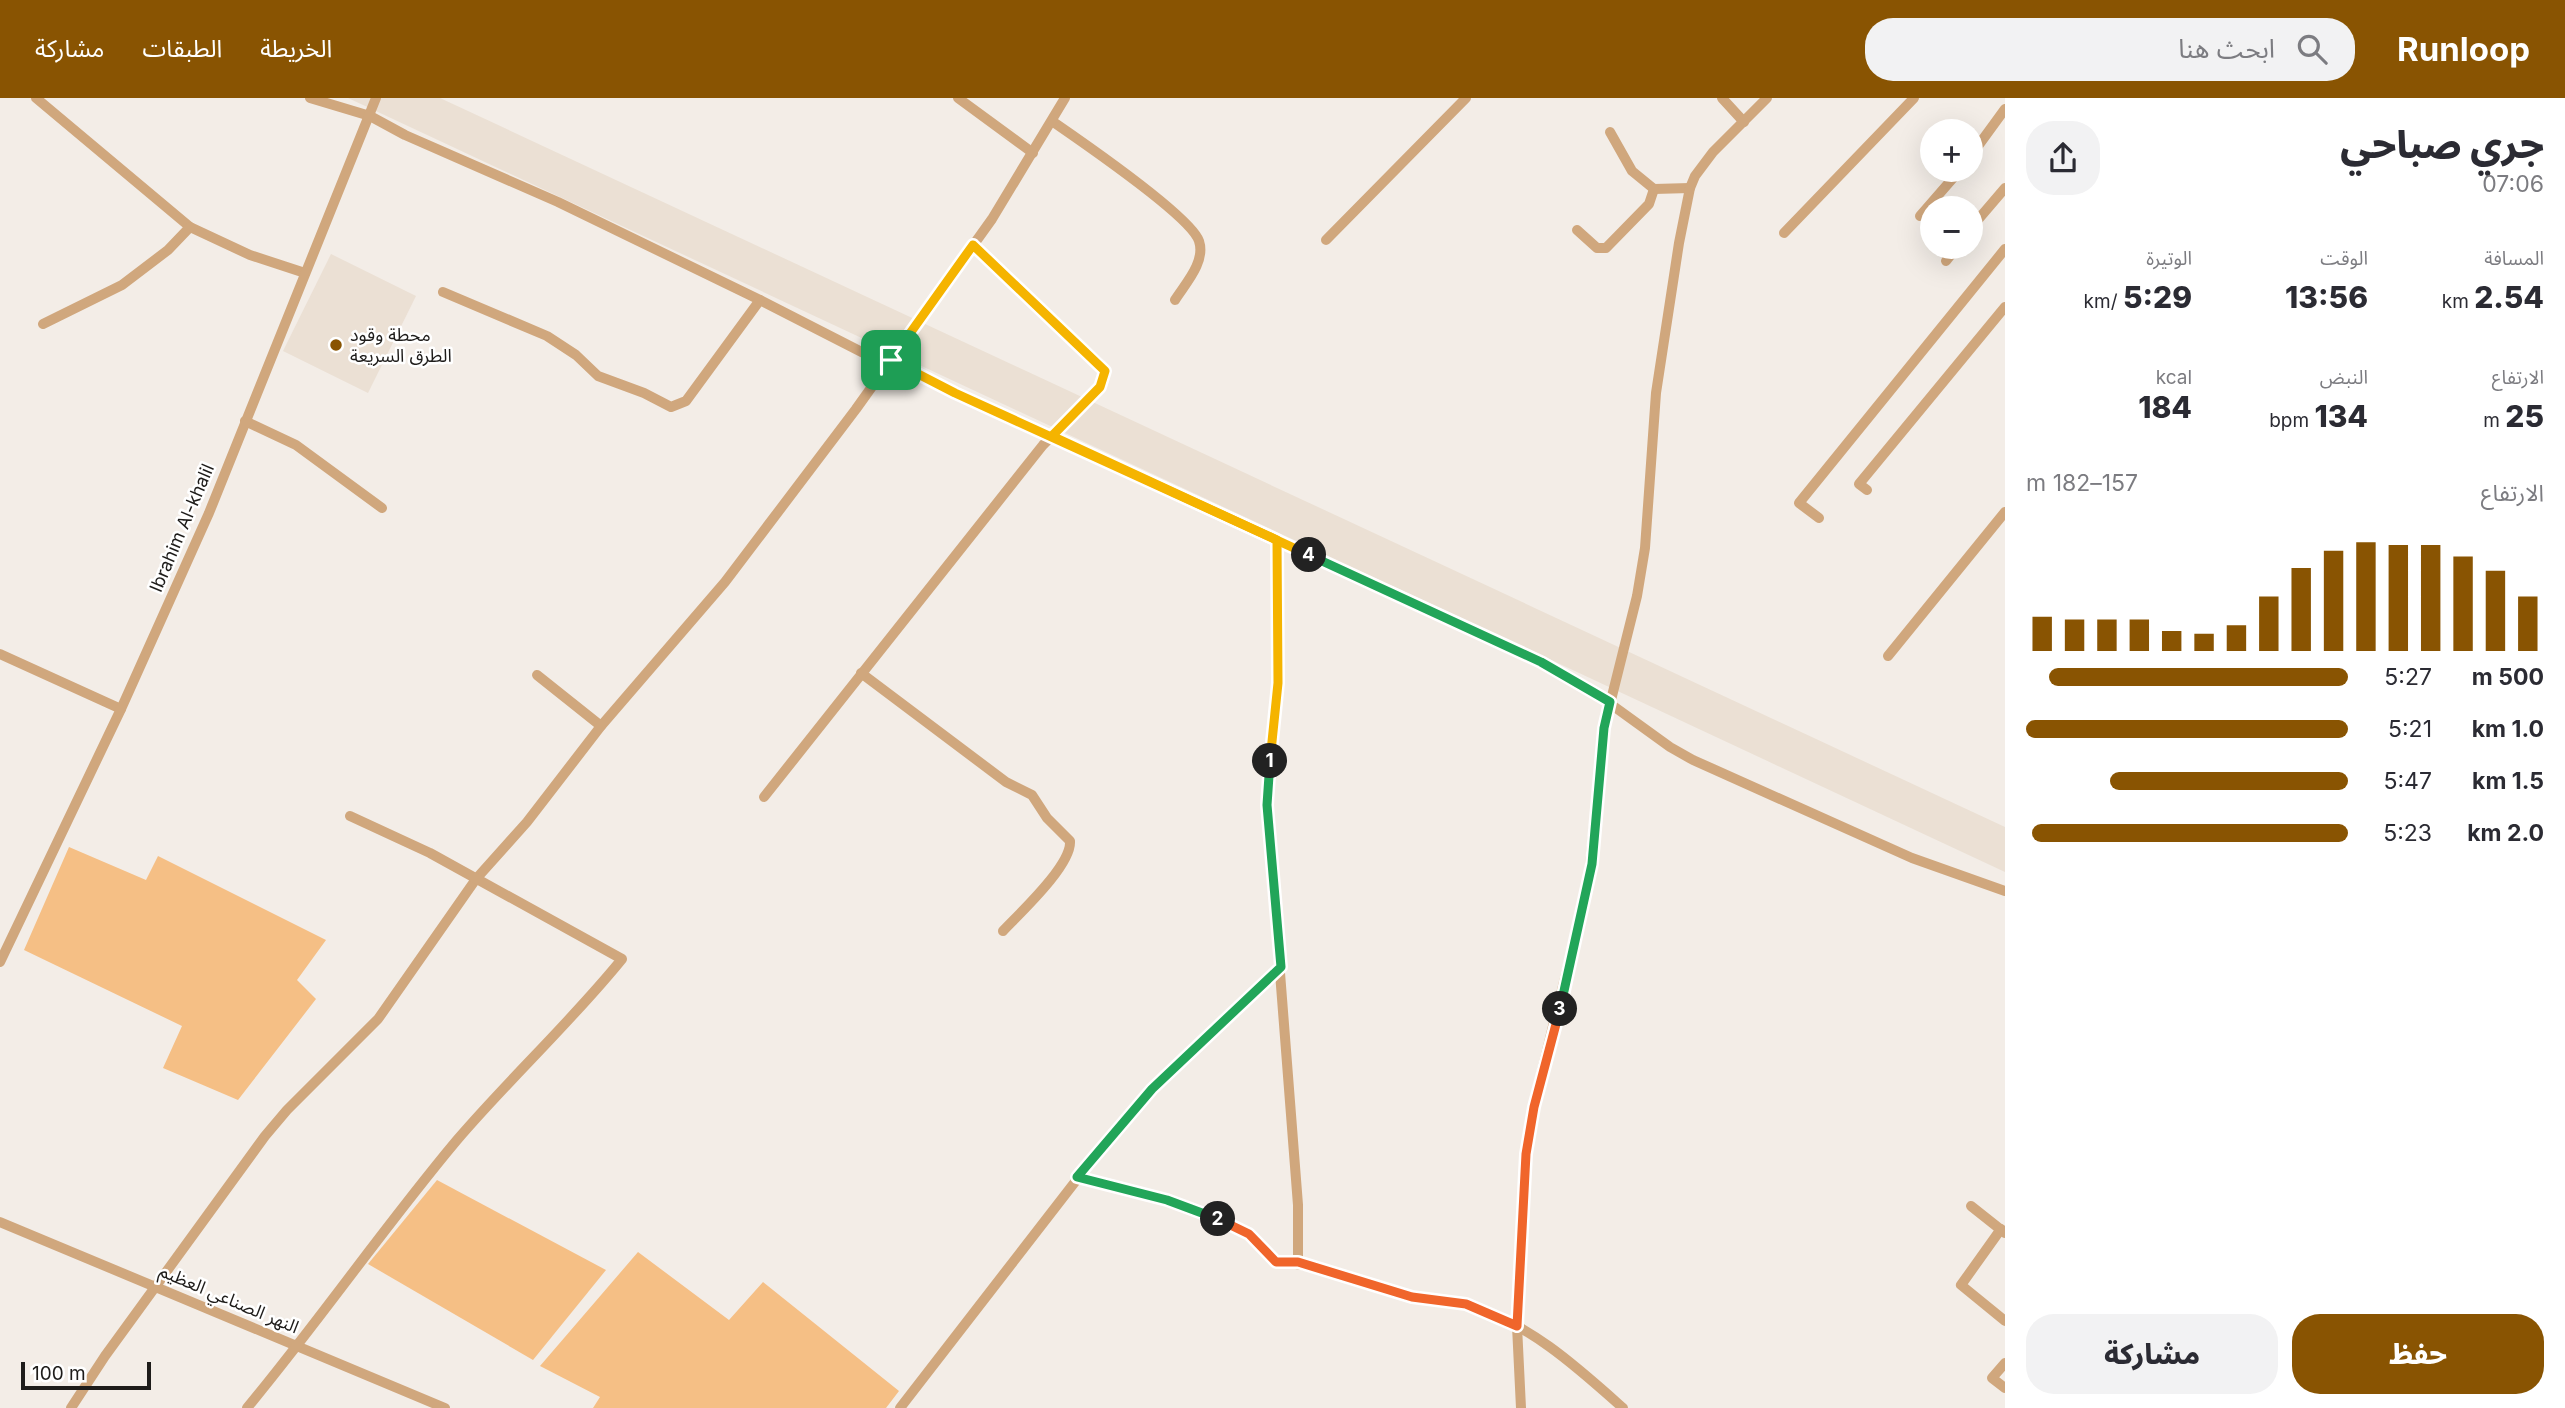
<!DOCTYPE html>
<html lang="ar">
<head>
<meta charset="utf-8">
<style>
  :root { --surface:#fff; --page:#f2f2f3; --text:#2b2b33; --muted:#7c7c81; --accent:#895402 }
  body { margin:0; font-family:Inter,"Noto Sans Arabic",sans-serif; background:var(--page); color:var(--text); direction:rtl; height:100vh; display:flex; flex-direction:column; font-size:26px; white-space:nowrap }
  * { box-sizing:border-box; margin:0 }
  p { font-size:23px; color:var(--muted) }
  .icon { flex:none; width:38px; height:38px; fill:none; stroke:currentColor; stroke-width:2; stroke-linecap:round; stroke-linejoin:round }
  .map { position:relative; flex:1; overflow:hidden; direction:ltr }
  .drawer { display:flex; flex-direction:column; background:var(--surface); width:560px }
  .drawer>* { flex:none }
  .controls { position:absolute; left:1920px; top:21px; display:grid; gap:14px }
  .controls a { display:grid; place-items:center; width:63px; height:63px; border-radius:50%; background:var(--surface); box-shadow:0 7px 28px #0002; font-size:35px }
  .scale { position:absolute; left:21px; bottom:18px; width:130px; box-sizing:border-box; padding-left:7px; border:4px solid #1e1c1a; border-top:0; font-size:19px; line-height:24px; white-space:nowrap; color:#1e1c1a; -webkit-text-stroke:5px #fff; paint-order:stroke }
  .pin { position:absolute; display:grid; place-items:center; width:60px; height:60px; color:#fff; margin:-30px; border-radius:14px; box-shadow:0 4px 10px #0006 }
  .km { position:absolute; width:35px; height:35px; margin:-18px; border-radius:50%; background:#222; color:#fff; font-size:19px; line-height:35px; text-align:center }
  .round { display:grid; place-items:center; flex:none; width:74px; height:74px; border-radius:28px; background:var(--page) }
  .summary { display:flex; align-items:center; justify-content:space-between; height:119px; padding:0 21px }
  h1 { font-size:38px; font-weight:800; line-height:52px }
  .metrics { display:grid; grid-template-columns:repeat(3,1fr); gap:10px; height:119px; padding:7px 21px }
  .metrics div { display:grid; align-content:center }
  .metrics b { font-size:30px; font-weight:800 }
  .metrics small { font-size:19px; font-weight:400 }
  .metrics p { font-size:19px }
  .chart { height:196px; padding:14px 21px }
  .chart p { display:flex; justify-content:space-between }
  .chart svg { width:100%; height:126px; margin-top:7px; stroke:var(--accent); stroke-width:6 }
  .cta { display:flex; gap:14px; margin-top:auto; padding:14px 21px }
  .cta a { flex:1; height:80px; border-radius:28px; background:var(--accent); color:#fff; font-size:28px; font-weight:800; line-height:80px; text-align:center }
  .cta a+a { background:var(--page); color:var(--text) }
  ul { padding:0 21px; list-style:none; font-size:23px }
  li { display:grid; grid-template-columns:112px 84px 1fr; align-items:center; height:52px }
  li i { height:18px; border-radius:9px; background:var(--accent) }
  header { display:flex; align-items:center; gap:42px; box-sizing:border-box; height:98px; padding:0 35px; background:var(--accent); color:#fff }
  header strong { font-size:33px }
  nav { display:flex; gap:38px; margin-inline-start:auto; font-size:24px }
  .search { width:490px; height:63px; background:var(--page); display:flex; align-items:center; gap:18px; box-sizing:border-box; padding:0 24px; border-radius:28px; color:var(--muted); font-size:26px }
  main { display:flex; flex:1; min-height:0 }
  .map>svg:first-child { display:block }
  .built { fill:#ebe0d4 }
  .green { fill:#f5bf85 }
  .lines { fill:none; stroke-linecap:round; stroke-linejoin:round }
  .minor { stroke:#d0a77d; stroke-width:10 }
  .split-1-casing { stroke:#fff; stroke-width:14 }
  .split-2-casing { stroke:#fff; stroke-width:14 }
  .split-3-casing { stroke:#fff; stroke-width:14 }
  .split-4-casing { stroke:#fff; stroke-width:14 }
  .split-5-casing { stroke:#fff; stroke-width:14 }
  .split-1 { stroke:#f5b400; stroke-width:9 }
  .split-2 { stroke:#22a559; stroke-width:9 }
  .split-3 { stroke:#f0652b; stroke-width:9 }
  .split-4 { stroke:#22a559; stroke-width:9 }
  .split-5 { stroke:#f5b400; stroke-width:9 }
  .poi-dot { fill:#895402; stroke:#fff; stroke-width:2.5 }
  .labels { text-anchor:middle; stroke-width:5; stroke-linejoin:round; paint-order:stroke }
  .poi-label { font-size:18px; fill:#1e1c1a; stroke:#fff; text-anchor:start }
  .street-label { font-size:18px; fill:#1e1c1a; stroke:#fff }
</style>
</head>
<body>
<header>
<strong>Runloop</strong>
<div class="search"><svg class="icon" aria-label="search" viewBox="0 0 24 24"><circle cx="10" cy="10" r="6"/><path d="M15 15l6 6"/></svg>ابحث هنا</div>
<nav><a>الخريطة</a><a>الطبقات</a><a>مشاركة</a></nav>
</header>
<main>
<section class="drawer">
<div class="summary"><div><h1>جري صباحي</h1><p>07:06</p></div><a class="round"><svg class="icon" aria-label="share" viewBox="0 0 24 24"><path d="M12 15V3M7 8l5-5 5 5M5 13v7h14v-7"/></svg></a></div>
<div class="metrics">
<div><p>المسافة</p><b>2.54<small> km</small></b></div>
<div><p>الوقت</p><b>13:56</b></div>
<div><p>الوتيرة</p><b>5:29<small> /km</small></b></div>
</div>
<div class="metrics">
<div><p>الارتفاع</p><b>25<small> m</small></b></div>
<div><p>النبض</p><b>134<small> bpm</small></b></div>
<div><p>kcal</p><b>184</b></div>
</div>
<div class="chart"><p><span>الارتفاع</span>157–182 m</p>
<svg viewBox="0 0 160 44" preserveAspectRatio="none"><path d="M5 44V32M15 44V33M25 44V33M35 44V33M45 44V37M55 44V38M65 44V35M75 44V25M85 44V15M95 44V9M105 44V6M115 44V7M125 44V7M135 44V11M145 44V16M155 44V25"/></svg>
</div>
<ul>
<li><b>500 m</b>5:27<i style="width:93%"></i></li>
<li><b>1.0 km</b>5:21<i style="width:100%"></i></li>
<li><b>1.5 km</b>5:47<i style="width:74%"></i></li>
<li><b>2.0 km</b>5:23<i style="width:98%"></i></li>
</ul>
<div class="cta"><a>حفظ</a><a>مشاركة</a></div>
</section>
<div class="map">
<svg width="2005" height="1310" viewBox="0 0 2005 1310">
  <rect width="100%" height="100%" fill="#f3ede7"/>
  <g class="built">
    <polygon points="348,0 440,0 2005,729 2005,774"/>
    <polygon points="331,156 416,198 368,295 283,253"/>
  </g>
  <g class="green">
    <polygon points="69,749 146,782 158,758 326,842 297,882 316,901 238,1002 163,970 182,928 24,852"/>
    <polygon points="437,1082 606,1172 533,1262 368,1166"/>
    <polygon points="638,1154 729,1222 763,1184 899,1293 886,1310 593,1310 600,1299 540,1268"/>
  </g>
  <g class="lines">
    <g class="minor">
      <polyline points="36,0 190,129 250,157 305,175"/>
      <polyline points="310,0 370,18 405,37 558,104 760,202 887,267"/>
      <polyline points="958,0 1033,55"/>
      <polyline points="1722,0 1744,24"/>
      <path d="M1052,23c26,18 139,95 147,120 7,21 -14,43 -24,59"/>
      <polyline points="1610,34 1632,73 1654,91 1690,90"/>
      <polyline points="1970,59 2005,11"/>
      <polyline points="1920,118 1960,72"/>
      <polyline points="1970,131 2005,90"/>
      <polyline points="1577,132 1597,150 1606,150 1649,106 1654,91"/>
      <polyline points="1784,135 1914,0"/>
      <polyline points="1326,142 1466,0"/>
      <polyline points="1946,163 1957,149"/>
      <polyline points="443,194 547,238 576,257 598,278 644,295 671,309 686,303 760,202"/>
      <polyline points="43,226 122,187 168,152 190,129"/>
      <polyline points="891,262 955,295 1541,564 1587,589 1670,649 1693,662 1912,760 2005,793"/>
      <polyline points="245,323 296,347 382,410"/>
      <polyline points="1867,392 1859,386 2005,209"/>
      <polyline points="1819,420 1799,405 2005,151"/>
      <polyline points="1277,442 1278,585 1267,707 1298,1107 1298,1165"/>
      <polyline points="0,556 121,611"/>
      <polyline points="1888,558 2005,414"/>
      <path d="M861,575l145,109 26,13 15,23 23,23c2,24 -50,72 -67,90"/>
      <polyline points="537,577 601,628"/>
      <path d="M764,699l279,-352c15,-16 63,-54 62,-74l-6,-8 -126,-118"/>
      <polyline points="0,864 121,611 209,415 376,0"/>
      <path d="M1077,1079l90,23 43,16 39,18 27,28c40,1 95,23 135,34 18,6 39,3 58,9 61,19 108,62 154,103"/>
      <polyline points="1971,1108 2005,1135"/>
      <polyline points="0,1124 445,1310"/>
      <polyline points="2001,1131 1961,1187 2005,1223"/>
      <polyline points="2005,1265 1992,1280 2005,1290"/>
      <polyline points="71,1310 105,1258 265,1038 287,1012 378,921 476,781 527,724 601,628 725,484 856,311 992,121 1065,0"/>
      <path d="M247,1310c73,-88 137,-181 210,-268 53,-62 114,-118 165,-181l-192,-106 -80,-37"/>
      <polyline points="900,1310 1116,1031 1152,991 1281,869"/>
      <polyline points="1521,1310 1517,1228 1526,1056 1533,1009 1588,787 1604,630 1637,498 1645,450 1656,295 1679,145 1690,90 1695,78 1713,54 1767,0"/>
    </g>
  </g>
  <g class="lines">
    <g class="split-1-casing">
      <polyline id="split-1" points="891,262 955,295 1277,442 1278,585 1270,663"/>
    </g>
    <g class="split-2-casing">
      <polyline id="split-2" points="1218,1121 1167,1102 1077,1079 1152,991 1281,869 1267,707 1270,663"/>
    </g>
    <g class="split-3-casing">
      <polyline id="split-3" points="1218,1121 1249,1136 1276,1164 1298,1164 1412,1199 1466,1206 1517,1228 1526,1056 1534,1009 1560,911"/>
    </g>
    <g class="split-4-casing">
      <polyline id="split-4" points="1309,457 1541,564 1610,604 1604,630 1592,766 1560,911"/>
    </g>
    <g class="split-5-casing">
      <polyline id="split-5" points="891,262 973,147 1105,273 1100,289 1052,338 1309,457"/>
    </g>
    <use href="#split-1" class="split-1"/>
    <use href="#split-2" class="split-2"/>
    <use href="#split-3" class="split-3"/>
    <use href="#split-4" class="split-4"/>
    <use href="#split-5" class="split-5"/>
  </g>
  <circle class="poi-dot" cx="336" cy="247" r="7"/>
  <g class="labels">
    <g class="poi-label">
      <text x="350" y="243">محطة وقود<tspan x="350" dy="21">الطرق السريعة</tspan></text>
    </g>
    <g class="street-label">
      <text transform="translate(182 430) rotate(-67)" y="6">Ibrahim Al-khalil</text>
      <text transform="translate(229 1201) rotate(23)" y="6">النهر الصناعي العظيم</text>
    </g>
  </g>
</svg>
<div class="controls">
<a>+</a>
<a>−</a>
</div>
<div class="scale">100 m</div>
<div class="pin" style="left:891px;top:262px;background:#1e9e55"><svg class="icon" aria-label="arrive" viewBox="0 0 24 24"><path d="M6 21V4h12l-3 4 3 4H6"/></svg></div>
<b class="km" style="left:1270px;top:663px">1</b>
<b class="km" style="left:1218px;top:1121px">2</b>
<b class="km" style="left:1560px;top:911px">3</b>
<b class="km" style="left:1309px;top:457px">4</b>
</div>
</main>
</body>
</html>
